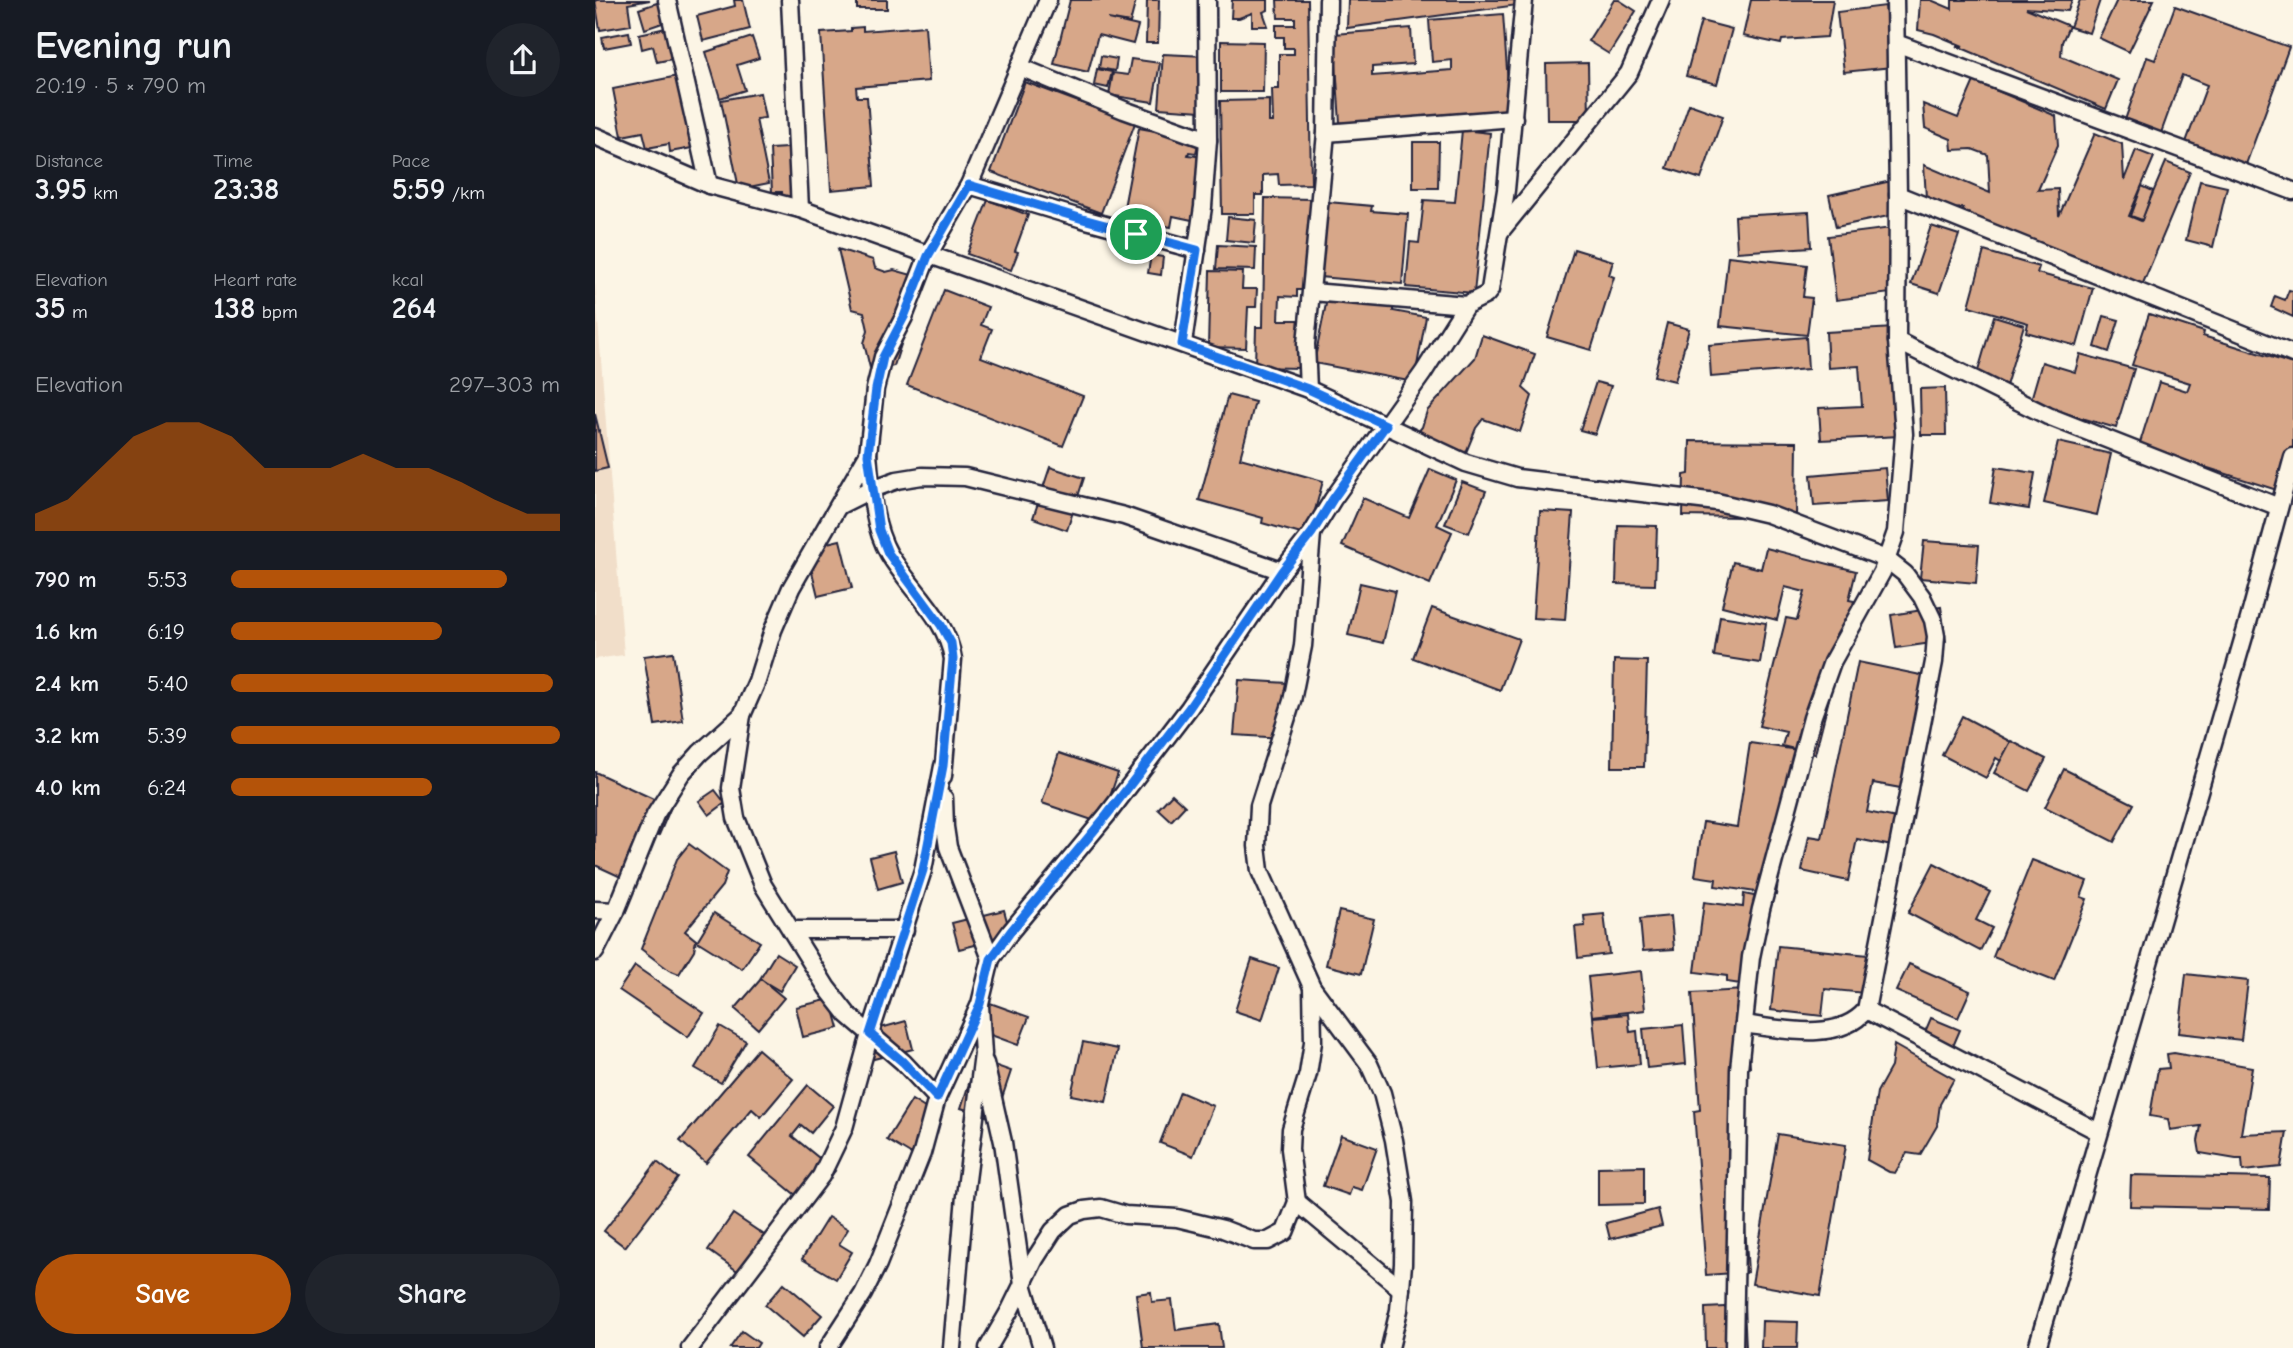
<!DOCTYPE html>
<html lang="en">
<head>
<meta charset="utf-8">
<style>
  :root { --surface:#171b24; --page:#20242c; --text:#f1f3f6; --muted:#9ea1a6; --accent:#b45309 }
  body { margin:0; font-family:"Comic Neue",sans-serif; background:var(--page); color:var(--text); height:100vh; display:flex; flex-direction:column; font-size:26px; white-space:nowrap }
  * { box-sizing:border-box; margin:0 }
  p { font-size:23px; color:var(--muted) }
  .icon { flex:none; width:38px; height:38px; fill:none; stroke:currentColor; stroke-width:2; stroke-linecap:round; stroke-linejoin:round }
  .map { position:relative; flex:1; overflow:hidden }
  .drawer { display:flex; flex-direction:column; background:var(--surface); width:595px }
  .drawer>* { flex:none }
  .pin { position:absolute; display:grid; place-items:center; width:60px; height:60px; color:#fff; margin:-30px; border:4px solid #fff; border-radius:50%; box-shadow:0 2px 7px #0007 }
  .round { display:grid; place-items:center; flex:none; width:74px; height:74px; border-radius:37px; background:var(--page) }
  .head { display:flex; align-items:center; justify-content:space-between; height:119px; padding:0 35px }
  h1 { font-size:38px; font-weight:700; line-height:52px }
  .metrics { display:grid; grid-template-columns:repeat(3,1fr); gap:10px; height:119px; padding:7px 35px }
  .metrics div { display:grid; align-content:center }
  .metrics b { font-size:30px; font-weight:700 }
  .metrics small { font-size:19px; font-weight:400 }
  .metrics p { font-size:19px }
  .chart { height:196px; padding:14px 35px }
  .chart p { display:flex; justify-content:space-between }
  .chart svg { width:100%; height:126px; margin-top:7px; fill:var(--accent); opacity:.7 }
  .action { display:flex; gap:14px; margin-top:auto; padding:14px 35px }
  .action a { flex:1; height:80px; border-radius:42px; background:var(--accent); color:#fff; font-size:28px; font-weight:700; line-height:80px; text-align:center }
  .action a+a { background:var(--page); color:var(--text) }
  ul { padding:0 35px; list-style:none; font-size:23px }
  li { display:grid; grid-template-columns:112px 84px 1fr; align-items:center; height:52px }
  li i { height:18px; border-radius:9px; background:var(--accent) }
  main { display:flex; flex:1; min-height:0 }
  .map>svg:first-child { display:block }
  .built { fill:#f1dec9 }
  .building { fill:#d7a789; stroke:#22223b; stroke-width:2 }
  .lines { fill:none; stroke-linecap:round; stroke-linejoin:round }
  .minor-casing { stroke:#22223b; stroke-width:21 }
  .minor { stroke:#fcf5e5; stroke-width:16 }
  .route-casing { stroke:#fff; stroke-width:14 }
  .route { stroke:#1a73e8; stroke-width:9 }
</style>
</head>
<body>
<main>
<section class="drawer">
<div class="head"><div><h1>Evening run</h1><p>20:19 · 5 × 790 m</p></div><a class="round"><svg class="icon" aria-label="share" viewBox="0 0 24 24"><path d="M12 15V3M7 8l5-5 5 5M5 13v7h14v-7"/></svg></a></div>
<div class="metrics">
<div><p>Distance</p><b>3.95<small> km</small></b></div>
<div><p>Time</p><b>23:38</b></div>
<div><p>Pace</p><b>5:59<small> /km</small></b></div>
</div>
<div class="metrics">
<div><p>Elevation</p><b>35<small> m</small></b></div>
<div><p>Heart rate</p><b>138<small> bpm</small></b></div>
<div><p>kcal</p><b>264</b></div>
</div>
<div class="chart"><p><span>Elevation</span>297–303 m</p>
<svg viewBox="0 0 160 44" preserveAspectRatio="none"><path d="M0 44V38L10 33L20 22L30 11L40 6L50 6L60 11L70 22L80 22L90 22L100 17L110 22L120 22L130 27L140 33L150 38L160 38V44z"/></svg>
</div>
<ul>
<li><b>790 m</b>5:53<i style="width:84%"></i></li>
<li><b>1.6 km</b>6:19<i style="width:64%"></i></li>
<li><b>2.4 km</b>5:40<i style="width:98%"></i></li>
<li><b>3.2 km</b>5:39<i style="width:100%"></i></li>
<li><b>4.0 km</b>6:24<i style="width:61%"></i></li>
</ul>
<div class="action"><a>Save</a><a>Share</a></div>
</section>
<div class="map">
<svg width="1698" height="1348" viewBox="0 0 1698 1348">
  <rect width="100%" height="100%" fill="#fcf5e5"/>
  <filter id="ink" filterUnits="userSpaceOnUse"><feTurbulence type="fractalNoise" baseFrequency=".0143" numOctaves="2"/><feDisplacementMap in="SourceGraphic" scale="14" xChannelSelector="R" yChannelSelector="G"/><feConvolveMatrix kernelMatrix="1 2 1 2 8 2 1 2 1" color-interpolation-filters="sRGB"/></filter>
  <g filter="url(#ink)">
    <polygon class="built" points="0,282 29,655 0,659"/>
    <g class="building">
      <polygon points="0,0 55,0 33,4 36,25 5,30"/>
      <polygon points="71,0 82,18 50,29 44,9"/>
      <polygon points="139,0 148,0 155,29 108,41 102,16 140,6"/>
      <rect x="262" y="0" width="30" height="9"/>
      <polygon points="475,0 541,0 535,23 513,19 543,26 538,44 503,35 493,72 459,64"/>
      <polygon points="552,0 564,0 563,43 551,43"/>
      <polygon points="637,0 673,0 673,10 668,12 673,26 657,26 657,13 644,18 636,18"/>
      <polygon points="682,0 713,0 716,184 684,185 683,174 668,175 668,195 660,195 660,214 627,214 625,101 674,100 674,122 678,122 677,89 684,89 684,54 699,54 699,48 689,48 689,37 681,37 681,25 700,25 700,18 683,18"/>
      <polygon points="753,0 923,0 923,5 752,28"/>
      <polygon points="1019,0 1024,0 1041,11 1014,54 993,41"/>
      <polygon points="1156,0 1238,0 1232,37 1187,40 1186,44 1148,36"/>
      <polygon points="1325,0 1336,0 1357,9 1357,0 1477,0 1473,11 1431,8 1474,26 1467,42 1466,56 1523,80 1511,109 1362,46 1368,46 1339,34 1323,30"/>
      <polygon points="1485,0 1505,0 1494,33 1475,27"/>
      <polygon points="1522,0 1559,0 1534,52 1504,38"/>
      <polygon points="1290,6 1297,67 1249,72 1242,12"/>
      <polygon points="1580,6 1694,47 1650,167 1590,145 1612,85 1587,75 1566,133 1530,120 1552,57 1560,60"/>
      <polygon points="908,14 915,112 745,123 739,34 816,28 818,64 777,67 777,76 857,70 857,60 837,62 834,20"/>
      <polygon points="1106,21 1137,29 1122,84 1091,76"/>
      <polygon points="80,26 87,57 62,62 58,46 47,49 44,34"/>
      <polygon points="330,26 334,81 261,87 262,97 272,97 279,186 236,190 226,33 256,31 256,28 268,27 268,31"/>
      <polygon points="34,32 36,43 9,48 7,37"/>
      <polygon points="157,37 164,58 142,65 150,90 125,98 111,52"/>
      <polygon points="626,41 669,42 668,92 626,92"/>
      <polygon points="568,54 610,56 606,111 564,108"/>
      <polygon points="506,56 522,59 520,71 504,68"/>
      <polygon points="536,59 565,63 558,102 514,95 518,73 533,75"/>
      <polygon points="993,63 994,120 952,120 951,64"/>
      <polygon points="502,69 517,72 513,88 499,85"/>
      <polygon points="98,73 115,160 100,163 97,148 75,152 74,144 52,148 48,132 27,136 18,89"/>
      <polygon points="1379,81 1461,116 1463,145 1443,190 1463,189 1464,216 1500,133 1527,144 1529,180 1541,150 1559,157 1534,216 1546,221 1571,162 1595,172 1546,288 1504,271 1504,265 1491,265 1369,214 1368,208 1356,209 1331,198 1329,165 1395,193 1393,155 1377,149 1357,150 1356,139 1330,128 1328,104 1363,118"/>
      <polygon points="430,82 540,123 506,213 396,172"/>
      <polygon points="165,93 170,118 161,119 174,183 144,189 126,100"/>
      <polygon points="1094,104 1128,116 1106,179 1072,168"/>
      <polygon points="544,128 604,139 601,153 594,152 593,155 609,157 597,220 578,216 576,227 527,218"/>
      <polygon points="867,130 895,133 879,293 811,287 815,242 824,243 829,200 860,202"/>
      <polygon points="818,142 844,142 843,188 818,188"/>
      <polygon points="209,147 211,196 187,197 187,192 177,192 175,149"/>
      <polygon points="1296,181 1303,214 1241,227 1234,195"/>
      <polygon points="1605,181 1632,187 1618,247 1591,240"/>
      <polygon points="1547,186 1558,191 1547,220 1536,216"/>
      <polygon points="670,198 716,199 715,290 702,290 702,297 685,296 684,320 707,320 706,368 660,367 661,327 668,327"/>
      <polygon points="393,200 433,215 420,251 423,252 416,270 372,254"/>
      <polygon points="733,202 777,206 776,211 813,214 807,284 724,277"/>
      <polygon points="1214,212 1216,247 1142,252 1140,216"/>
      <polygon points="633,217 661,220 659,243 631,240"/>
      <polygon points="1336,226 1364,235 1344,293 1316,284"/>
      <polygon points="1296,228 1304,292 1241,300 1233,236"/>
      <polygon points="623,245 661,247 660,270 621,269"/>
      <polygon points="243,249 278,260 280,268 291,272 299,270 324,277 326,283 299,366 283,370 275,368 269,343 273,330 269,312 257,309"/>
      <polygon points="979,249 1018,261 1014,275 1019,277 996,350 952,337"/>
      <polygon points="1389,251 1444,267 1442,273 1498,288 1482,346 1431,332 1433,323 1374,306"/>
      <polygon points="556,255 568,257 566,275 553,273"/>
      <polygon points="1133,256 1212,265 1208,297 1217,298 1212,335 1125,326"/>
      <polygon points="615,271 648,272 647,289 662,289 661,307 653,307 651,348 613,347"/>
      <polygon points="349,290 393,307 386,325 397,329 386,357 488,396 468,446 312,385"/>
      <polygon points="1694,290 1698,291 1698,317 1676,307 1680,296 1690,300"/>
      <polygon points="733,294 798,307 798,311 831,317 819,382 719,363"/>
      <polygon points="1554,314 1609,332 1608,336 1698,364 1698,463 1688,492 1544,446 1564,382 1592,391 1595,383 1537,365"/>
      <polygon points="1399,316 1429,325 1411,386 1381,378"/>
      <polygon points="1509,316 1524,320 1514,352 1500,347"/>
      <polygon points="1072,323 1094,329 1080,381 1059,376"/>
      <polygon points="1299,328 1305,436 1226,440 1224,408 1267,406 1264,366 1233,368 1231,332"/>
      <polygon points="887,335 940,354 928,388 937,396 925,432 888,419 881,428 870,455 822,433 827,427 832,411 880,358"/>
      <polygon points="1211,337 1213,369 1116,377 1114,345"/>
      <polygon points="1485,354 1539,369 1521,428 1435,403 1447,362 1480,372"/>
      <polygon points="1001,382 1016,386 1000,434 985,430"/>
      <polygon points="1350,388 1351,435 1326,435 1325,389"/>
      <polygon points="633,395 660,402 645,458 728,481 713,536 667,523 668,518 604,500"/>
      <polygon points="0,414 13,468 0,471"/>
      <polygon points="1095,441 1202,442 1201,518 1088,516 1089,475 1094,474"/>
      <polygon points="1463,442 1516,454 1502,515 1449,503"/>
      <polygon points="455,467 489,478 472,530 438,518"/>
      <polygon points="1401,467 1440,473 1434,509 1395,503"/>
      <polygon points="1290,468 1293,501 1219,506 1216,475"/>
      <polygon points="835,469 861,480 842,525 857,532 835,584 747,546 768,498 814,518"/>
      <polygon points="867,482 891,491 874,533 850,524"/>
      <polygon points="945,511 978,513 970,620 938,618"/>
      <polygon points="1023,525 1062,526 1060,585 1021,584"/>
      <polygon points="245,540 257,588 223,596 211,548"/>
      <polygon points="1329,541 1384,545 1381,583 1325,578"/>
      <polygon points="1171,548 1261,571 1254,600 1259,601 1220,754 1187,746 1191,732 1164,726 1191,618 1202,620 1210,592 1190,587 1182,620 1127,606 1138,562 1166,569"/>
      <polygon points="765,583 800,591 788,643 753,635"/>
      <polygon points="1346,607 1351,641 1301,648 1296,615"/>
      <polygon points="837,608 924,639 905,690 818,658"/>
      <polygon points="1125,616 1171,623 1165,663 1119,656"/>
      <polygon points="78,652 88,721 60,725 49,656"/>
      <polygon points="1019,660 1052,661 1049,767 1017,767"/>
      <polygon points="1263,662 1345,679 1322,791 1278,783 1272,812 1307,819 1302,847 1262,839 1253,881 1207,871 1214,836 1227,838"/>
      <polygon points="644,680 693,683 689,738 639,735"/>
      <polygon points="1367,716 1416,742 1406,761 1401,758 1391,778 1347,755"/>
      <polygon points="1416,741 1451,759 1434,791 1399,773"/>
      <polygon points="1155,743 1203,750 1181,895 1120,886 1121,879 1100,876 1108,822 1142,827"/>
      <polygon points="464,753 523,773 506,823 447,803"/>
      <polygon points="1469,769 1539,804 1519,842 1450,807"/>
      <polygon points="0,772 76,807 64,835 59,832 28,878 0,865"/>
      <polygon points="120,790 130,803 114,815 104,801"/>
      <polygon points="577,794 590,806 576,821 563,809"/>
      <polygon points="94,844 132,872 127,886 90,931 101,940 99,950 84,974 74,970 46,949 82,859"/>
      <polygon points="299,851 307,882 283,889 275,857"/>
      <polygon points="1437,860 1492,881 1486,897 1492,899 1459,981 1398,957"/>
      <polygon points="1339,863 1395,892 1381,920 1397,928 1385,951 1313,913"/>
      <polygon points="1149,894 1164,897 1152,985 1132,982 1132,976 1100,972 1109,902 1148,907"/>
      <polygon points="409,910 416,936 364,949 357,923"/>
      <polygon points="744,911 779,919 766,974 731,965"/>
      <polygon points="119,913 165,942 147,969 102,941"/>
      <polygon points="1009,914 1014,954 983,958 980,927 990,926 989,916"/>
      <polygon points="1076,916 1079,949 1048,951 1045,919"/>
      <polygon points="1183,946 1283,956 1279,994 1230,989 1227,1016 1176,1010"/>
      <polygon points="181,953 200,965 185,991 165,979"/>
      <polygon points="657,959 684,968 667,1020 640,1011"/>
      <polygon points="1314,964 1375,991 1363,1018 1301,991"/>
      <polygon points="40,966 109,1013 93,1037 24,990"/>
      <polygon points="1046,971 1050,1010 997,1016 993,977"/>
      <polygon points="1591,974 1653,981 1646,1040 1584,1033"/>
      <polygon points="166,979 189,998 163,1029 140,1009"/>
      <polygon points="1149,990 1155,1067 1140,1068 1153,1272 1111,1275 1099,1111 1105,1110 1097,993"/>
      <polygon points="236,999 244,1028 208,1037 201,1007"/>
      <polygon points="395,1003 434,1017 423,1045 385,1031"/>
      <polygon points="1033,1014 1035,1032 1042,1031 1045,1064 1003,1068 998,1017"/>
      <polygon points="1336,1018 1365,1030 1353,1058 1324,1046"/>
      <polygon points="311,1021 318,1049 271,1061 264,1034"/>
      <polygon points="1088,1025 1091,1064 1052,1068 1048,1029"/>
      <polygon points="125,1026 151,1041 126,1083 100,1068"/>
      <polygon points="488,1042 523,1049 511,1102 476,1095"/>
      <polygon points="1299,1045 1359,1079 1345,1104 1342,1126 1325,1155 1312,1153 1300,1173 1294,1172 1272,1160 1282,1092 1296,1067"/>
      <polygon points="163,1049 198,1079 166,1117 157,1109 111,1163 85,1141"/>
      <polygon points="1579,1053 1657,1067 1646,1134 1692,1132 1686,1167 1648,1171 1647,1159 1641,1159 1605,1153 1603,1141 1606,1126 1575,1130 1573,1119 1555,1116 1563,1069 1574,1068 1572,1054"/>
      <polygon points="382,1059 416,1071 400,1119 366,1108"/>
      <polygon points="213,1085 238,1106 216,1133 206,1125 197,1136 240,1171 213,1205 154,1157"/>
      <polygon points="585,1092 618,1106 598,1156 565,1143"/>
      <polygon points="317,1100 346,1118 322,1158 292,1140"/>
      <polygon points="1183,1134 1251,1145 1225,1296 1157,1284"/>
      <polygon points="746,1135 782,1148 767,1190 757,1187 754,1195 728,1186"/>
      <polygon points="62,1162 83,1178 30,1247 9,1231"/>
      <polygon points="1049,1166 1049,1204 1003,1205 1003,1167"/>
      <polygon points="1536,1175 1675,1178 1674,1209 1535,1206"/>
      <polygon points="1063,1209 1067,1226 1015,1239 1011,1223"/>
      <polygon points="138,1214 181,1243 155,1280 113,1250"/>
      <polygon points="233,1217 253,1229 244,1244 257,1252 241,1279 207,1259"/>
      <polygon points="189,1283 227,1315 208,1337 170,1305"/>
      <polygon points="556,1292 557,1302 577,1300 581,1330 624,1324 627,1348 548,1348 541,1294"/>
      <polygon points="1149,1306 1151,1348 1111,1348 1110,1308"/>
      <polygon points="1167,1321 1203,1322 1202,1348 1166,1348"/>
      <polygon points="147,1331 164,1343 161,1348 135,1348"/>
    </g>
    <g class="lines">
      <g class="minor-casing">
        <g id="minor">
          <polyline points="72,0 114,185"/>
          <polyline points="195,0 205,209"/>
          <polyline points="1301,43 1698,191"/>
          <polyline points="425,67 529,110 613,140"/>
          <polyline points="731,133 919,118"/>
          <path d="M0,136l114,49 91,24 508,180 158,74 51,15 200,24 51,12 118,45 19,15 17,23 11,23 3,16 -2,26 -68,348c-27,33 -85,19 -122,14"/>
          <polyline points="374,185 488,219 602,250"/>
          <polyline points="1303,195 1698,354"/>
          <polyline points="905,232 1034,73 1066,0"/>
          <polyline points="717,292 871,305"/>
          <polyline points="1302,341 1453,416 1684,507"/>
          <polyline points="588,343 608,207 613,140 612,0"/>
          <polyline points="713,389 711,344 731,133 733,0"/>
          <path d="M273,454c3,32 4,71 21,100 21,35 58,64 64,105l-10,117"/>
          <polyline points="245,505 277,489 302,480 327,476 370,477 529,516 687,571"/>
          <polyline points="717,533 708,646 697,701 664,806 662,846 665,871 717,987 774,1064 787,1093 799,1140 809,1202 808,1264 804,1310 795,1348"/>
          <polyline points="147,715 136,788 141,818 168,885 232,988 253,1015 308,1062 342,1098"/>
          <polyline points="349,798 350,827 353,847 396,959"/>
          <polyline points="0,910 21,911"/>
          <polyline points="196,930 310,930"/>
          <polyline points="0,952 21,911 60,815 86,774 105,753 147,715 162,681 178,630 196,588 273,454 280,389 288,357 309,317 333,255 374,185 453,0"/>
          <polyline points="1271,1010 1504,1132"/>
          <polyline points="390,1063 408,1142 428,1284 447,1348"/>
          <polyline points="702,1202 806,1289"/>
          <polyline points="95,1348 226,1176 249,1128 275,1034 328,870 348,766"/>
          <polyline points="233,1348 268,1294 283,1264 327,1153 342,1098 385,1004 396,959 416,931 512,815 594,708 687,571 717,533 738,499 828,373 871,305 891,295 895,290 911,190 929,0"/>
          <polyline points="357,1348 370,1196 388,1054 385,1006"/>
          <polyline points="393,1348 415,1310 440,1259 458,1231 475,1215 489,1210 506,1208 530,1215 582,1218 628,1229 659,1241 673,1241 690,1232 702,1202 695,1149 696,1129 713,1074 718,1042 717,987"/>
          <polyline points="1139,1348 1144,1069 1156,957 1166,909 1217,718 1237,662 1287,572 1301,532 1309,434 1302,341 1303,195 1300,0"/>
          <polyline points="1442,1348 1654,619 1698,457"/>
        </g>
      </g>
      <use href="#minor" class="minor"/>
    </g>
  </g>
  <g class="lines" filter="url(#ink)">
    <g class="route-casing">
      <polygon id="route" points="374,185 488,219 602,250 587,344 713,389 791,425 738,499 717,533 687,571 594,708 512,815 416,931 396,959 385,1004 342,1098 308,1062 275,1034 328,870 348,766 358,659 356,643 346,625 293,553 284,530 273,454 281,389 288,357 309,317 333,256"/>
    </g>
    <use href="#route" class="route"/>
  </g>
</svg>
<div class="pin" style="left:541px;top:234px;background:#1e9e55"><svg class="icon" aria-label="arrive" viewBox="0 0 24 24"><path d="M6 21V4h12l-3 4 3 4H6"/></svg></div>
</div>
</main>
</body>
</html>
